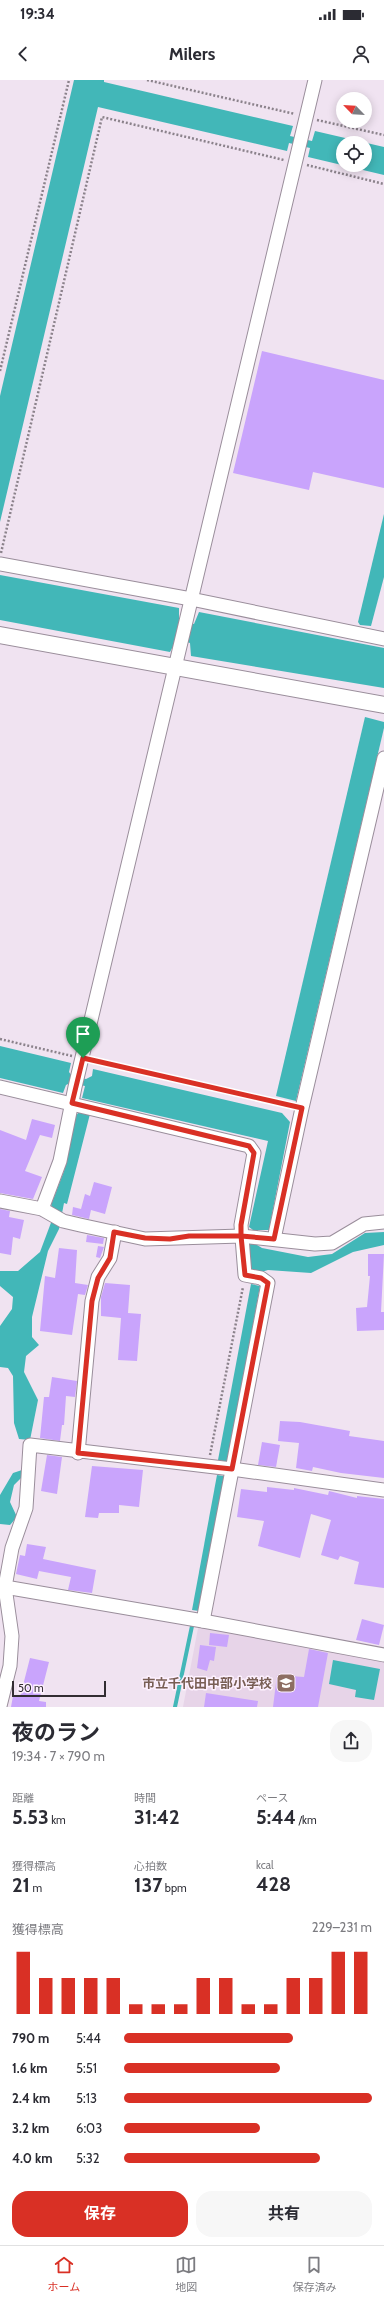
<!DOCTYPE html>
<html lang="ja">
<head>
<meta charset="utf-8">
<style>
  :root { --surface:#fff; --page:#f7f7f7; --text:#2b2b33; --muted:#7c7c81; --line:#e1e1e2; --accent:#d93025 }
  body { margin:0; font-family:Cabin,"Noto Sans JP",sans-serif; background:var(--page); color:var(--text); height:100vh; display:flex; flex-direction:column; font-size:15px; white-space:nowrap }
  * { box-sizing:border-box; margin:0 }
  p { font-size:13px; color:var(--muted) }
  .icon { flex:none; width:22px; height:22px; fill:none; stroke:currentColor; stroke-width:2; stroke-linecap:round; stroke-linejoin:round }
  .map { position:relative; height:1627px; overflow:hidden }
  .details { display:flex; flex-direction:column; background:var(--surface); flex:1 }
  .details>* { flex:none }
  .needle { width:26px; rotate:295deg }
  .buttons { position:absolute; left:336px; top:12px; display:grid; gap:8px }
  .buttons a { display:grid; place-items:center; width:36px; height:36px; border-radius:50%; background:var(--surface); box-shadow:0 2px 10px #0003; font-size:20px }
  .scale { position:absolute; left:12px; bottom:10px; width:94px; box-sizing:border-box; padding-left:4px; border:2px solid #322d32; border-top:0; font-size:11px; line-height:14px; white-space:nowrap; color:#322d32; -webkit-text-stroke:3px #fdf0fe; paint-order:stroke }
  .pin { position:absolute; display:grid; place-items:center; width:34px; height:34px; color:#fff; margin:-41px -17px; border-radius:50% 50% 50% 0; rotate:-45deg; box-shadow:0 0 4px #0007 }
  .pin .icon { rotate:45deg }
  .round { display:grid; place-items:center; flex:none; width:42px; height:42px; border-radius:16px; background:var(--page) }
  .summary { display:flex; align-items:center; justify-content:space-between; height:68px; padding:0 12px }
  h1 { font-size:22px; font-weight:700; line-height:30px }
  .metrics { display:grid; grid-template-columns:repeat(3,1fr); gap:6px; height:68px; padding:4px 12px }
  .metrics div { display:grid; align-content:center }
  .metrics b { font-size:20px; font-weight:700 }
  .metrics small { font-size:11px; font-weight:400 }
  .metrics p { font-size:11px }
  .chart { height:112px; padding:8px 12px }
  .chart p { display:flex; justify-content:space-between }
  .chart svg { width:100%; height:72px; margin-top:4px; stroke:var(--accent); stroke-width:6 }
  .primary-button { display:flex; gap:8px; margin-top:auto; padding:8px 12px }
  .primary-button a { flex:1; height:46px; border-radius:16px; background:var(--accent); color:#fff; font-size:16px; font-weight:700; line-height:46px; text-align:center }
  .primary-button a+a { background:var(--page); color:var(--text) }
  ul { padding:0 12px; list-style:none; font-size:13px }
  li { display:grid; grid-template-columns:64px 48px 1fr; align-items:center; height:30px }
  li i { height:10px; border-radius:5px; background:var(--accent) }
  .status { display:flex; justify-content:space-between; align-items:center; height:28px; padding:0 20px; background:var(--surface); direction:ltr }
  .status svg { height:11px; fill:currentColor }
  header { display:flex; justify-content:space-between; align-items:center; height:52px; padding:0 12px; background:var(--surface); font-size:18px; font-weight:700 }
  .tabs { display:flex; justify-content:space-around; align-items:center; height:56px; border-top:1px solid var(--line); background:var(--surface); font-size:11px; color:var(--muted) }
  .tabs a { display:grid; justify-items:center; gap:2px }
  .tabs .on { color:var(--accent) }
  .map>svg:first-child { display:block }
  .built { fill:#e7d4e8 }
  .water { fill:#42b7b8; fill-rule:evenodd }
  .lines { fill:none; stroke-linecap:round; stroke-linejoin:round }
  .stream { stroke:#42b7b8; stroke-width:4 }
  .building { fill:#c9a4fc }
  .minor-casing { stroke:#9a8e9b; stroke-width:15 }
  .tertiary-casing { stroke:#9a8e9b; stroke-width:18 }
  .path { stroke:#8b828b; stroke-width:2.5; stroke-dasharray:2 2; stroke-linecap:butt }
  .minor { stroke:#fff; stroke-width:13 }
  .tertiary { stroke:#fff; stroke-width:16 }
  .route-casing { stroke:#fff; stroke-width:8 }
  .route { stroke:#d93025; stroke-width:5 }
  .labels { text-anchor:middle; stroke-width:3; stroke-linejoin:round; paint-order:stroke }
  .education-label { font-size:13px; font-weight:bold; fill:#785e54; stroke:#fdf0fe; text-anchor:end }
</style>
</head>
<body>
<div class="status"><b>19:34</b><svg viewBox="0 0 49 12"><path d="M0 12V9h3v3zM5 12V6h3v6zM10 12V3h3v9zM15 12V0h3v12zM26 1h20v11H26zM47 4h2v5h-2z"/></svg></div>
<header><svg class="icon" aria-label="back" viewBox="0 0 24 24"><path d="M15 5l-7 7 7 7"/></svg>Milers<svg class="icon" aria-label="person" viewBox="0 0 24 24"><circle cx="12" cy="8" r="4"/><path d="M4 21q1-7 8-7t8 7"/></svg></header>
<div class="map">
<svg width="384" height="1627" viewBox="0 0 384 1627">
  <rect width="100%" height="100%" fill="#f0e3f1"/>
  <polygon class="built" points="199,1543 384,1579 384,1627 183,1627"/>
  <g class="water">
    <path d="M74,0h30v2l189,44 -3,10 22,5 3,-10 69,16v28l-76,-18 2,-9 -21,-5 -2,8 -189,-44 -98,415v-126zM343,63h22v22h-22z"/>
    <polygon points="384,434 384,497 371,546 360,545 358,542"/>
    <polygon points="0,495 179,528 179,541 194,544 199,532 384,568 384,608 191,576 190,563 177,559 170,572 0,540"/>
    <polygon points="365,637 384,642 384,648 296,1021 276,1016"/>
    <polygon points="0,966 71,983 69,992 72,996 86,999 92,996 93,989 282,1033 290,1042 269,1150 258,1150 257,1165 262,1168 308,1177 332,1174 365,1153 384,1152 384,1165 353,1172 311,1193 268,1190 258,1193 251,1189 249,1170 253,1150 249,1147 268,1061 82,1018 85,1006 70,1003 66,1005 63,1013 0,998"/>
    <polygon points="79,1032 90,1034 67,1124 64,1123 59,1149 48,1171 32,1237 32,1257 39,1265 26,1276 24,1292 38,1320 30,1360 19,1359 14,1343 13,1296 8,1288 0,1287 0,1246 12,1229 13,1217 0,1206 0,1191 18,1191 40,1172 55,1132 51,1125 64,1091 75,1037"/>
    <polygon points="251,1204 260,1206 228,1382 218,1380"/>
    <polygon points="22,1390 23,1396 14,1405 10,1422 17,1437 10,1445 0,1444 0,1415 13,1393"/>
    <polygon points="217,1395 224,1396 199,1531 192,1530"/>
    <polygon points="333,1580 380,1589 374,1620 355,1617 356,1610 329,1604"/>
  </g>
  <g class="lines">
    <polyline class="stream" points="175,1627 192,1546"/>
  </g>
  <g class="building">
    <polygon points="262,271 384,300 384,408 313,392 309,410 233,393"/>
    <polygon points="32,1039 55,1045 52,1058 40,1055 25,1091 42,1097 33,1119 0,1113 0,1050 26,1060"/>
    <polygon points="94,1102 112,1107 105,1134 91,1130 89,1139 72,1135 73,1127 81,1129 85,1114 90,1116"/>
    <polygon points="0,1129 10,1131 9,1137 24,1140 20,1159 13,1157 11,1175 0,1173"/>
    <polygon points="87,1155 104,1158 103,1164 86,1162"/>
    <polygon points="98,1166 104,1167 100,1178 96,1177"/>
    <polygon points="59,1168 77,1170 75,1203 88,1205 85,1215 78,1214 72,1255 40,1251 45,1196 55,1198"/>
    <polygon points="368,1174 384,1174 381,1232 384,1232 384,1250 357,1251 356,1228 367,1227 370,1196 368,1196"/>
    <polygon points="105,1203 130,1205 128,1233 141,1234 137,1281 118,1280 121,1238 101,1236 101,1217"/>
    <polygon points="52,1297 77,1301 75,1317 66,1316 64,1345 62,1345 60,1361 40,1358 44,1317 49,1317"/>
    <polygon points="280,1341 300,1342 350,1351 349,1356 384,1361 384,1398 341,1393 313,1387 312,1391 296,1388 299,1363 278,1361"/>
    <polygon points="262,1362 280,1365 276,1387 258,1385"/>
    <polygon points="47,1375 62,1377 57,1414 41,1411"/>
    <polygon points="92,1386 143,1390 139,1427 119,1425 119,1433 99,1433 98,1438 85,1437"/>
    <polygon points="267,1407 294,1410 294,1408 328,1415 329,1411 357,1418 357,1416 384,1419 384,1508 354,1504 359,1482 340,1476 338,1480 321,1475 331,1440 311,1434 300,1478 258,1466 264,1441 237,1437 241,1409 267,1412"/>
    <polygon points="27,1464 46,1467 43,1479 96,1490 92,1513 68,1510 71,1497 39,1491 37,1499 16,1494 20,1475 25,1476"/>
    <polygon points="362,1539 384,1545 379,1565 356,1560"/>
    <polygon points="210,1553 229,1555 227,1567 209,1565"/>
    <polygon points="200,1565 216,1567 214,1581 210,1580 207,1591 197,1588"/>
    <polygon points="309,1569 328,1573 318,1627 273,1627 277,1595 304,1597"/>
    <polygon points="30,1578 49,1582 39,1621 46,1622 46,1627 11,1627 13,1616 20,1617"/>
    <polygon points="206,1613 258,1621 257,1627 204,1627"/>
  </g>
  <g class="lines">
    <g class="minor-casing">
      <g id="minor">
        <polyline points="0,484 191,519 384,559"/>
        <polyline points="0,1007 249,1066 254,1073 241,1145 245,1195 261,1198 268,1203 203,1541"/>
        <polyline points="0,1121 42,1129 63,1141 80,1145 145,1159 241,1156 315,1164 332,1163 364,1144 384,1142"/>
        <polyline points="42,1129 60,1081 75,1007 315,0"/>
        <polyline points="274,1159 302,1028 384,678"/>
        <polyline points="78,1373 92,1221 98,1197 110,1178 115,1152"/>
        <polyline points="5,1507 203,1541 384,1575"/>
        <polyline points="0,1626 10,1586 12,1556 5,1507 12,1468 26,1428 30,1365 232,1389 384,1410"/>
      </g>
    </g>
    <g class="tertiary-casing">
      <polyline id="tertiary" points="0,555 384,625"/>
    </g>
    <g class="path">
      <polyline points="147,0 295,34"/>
      <polyline points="317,40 384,55"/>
      <polyline points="307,85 384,104"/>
      <polyline points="0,291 69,0"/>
      <polyline points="1,473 102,37 284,80"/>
      <polyline points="0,959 72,976"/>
      <polyline points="94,981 290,1026"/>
      <polyline points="210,1375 243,1207"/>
    </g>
    <use href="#minor" class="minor"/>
    <use href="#tertiary" class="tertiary"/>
  </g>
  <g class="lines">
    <g class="route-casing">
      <polyline id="route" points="83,978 72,1023 249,1066 254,1073 241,1145 241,1156 189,1156 170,1159 145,1158 114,1152 110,1178 98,1198 92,1221 78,1373 232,1389 268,1203 261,1198 245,1195 241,1156 274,1159 302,1028 83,978"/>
    </g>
    <use href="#route" class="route"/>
  </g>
  <defs>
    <g id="school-square" transform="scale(1)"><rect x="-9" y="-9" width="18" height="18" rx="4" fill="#8d6e63" stroke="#fdf0fe"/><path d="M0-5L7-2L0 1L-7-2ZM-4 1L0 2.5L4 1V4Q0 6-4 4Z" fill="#fff"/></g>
  </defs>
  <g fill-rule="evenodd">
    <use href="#school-square" x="286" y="1603"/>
  </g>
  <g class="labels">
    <g class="education-label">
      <text x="272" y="1608">市立千代田中部小学校</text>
    </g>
  </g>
</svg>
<div class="buttons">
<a><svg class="needle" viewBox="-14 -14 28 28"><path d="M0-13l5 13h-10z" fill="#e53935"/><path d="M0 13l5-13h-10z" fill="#7c7c81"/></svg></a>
<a><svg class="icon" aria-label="locate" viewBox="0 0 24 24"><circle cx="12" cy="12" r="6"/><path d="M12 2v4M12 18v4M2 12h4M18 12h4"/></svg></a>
</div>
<div class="scale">50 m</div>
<div class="pin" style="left:83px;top:978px;background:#1e9e55"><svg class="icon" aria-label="arrive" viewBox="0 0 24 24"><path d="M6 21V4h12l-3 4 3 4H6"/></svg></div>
</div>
<section class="details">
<div class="summary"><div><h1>夜のラン</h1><p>19:34 · 7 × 790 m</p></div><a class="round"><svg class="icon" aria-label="share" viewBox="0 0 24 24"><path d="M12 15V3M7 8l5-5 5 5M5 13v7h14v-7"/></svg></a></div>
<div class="metrics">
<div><p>距離</p><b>5.53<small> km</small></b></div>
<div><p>時間</p><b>31:42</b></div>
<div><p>ペース</p><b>5:44<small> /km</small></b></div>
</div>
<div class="metrics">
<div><p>獲得標高</p><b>21<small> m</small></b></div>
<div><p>心拍数</p><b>137<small> bpm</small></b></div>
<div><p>kcal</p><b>428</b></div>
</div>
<div class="chart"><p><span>獲得標高</span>229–231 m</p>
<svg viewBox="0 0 160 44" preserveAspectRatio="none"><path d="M5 44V6M15 44V22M25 44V22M35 44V22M45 44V22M55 44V38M65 44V38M75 44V38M85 44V22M95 44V22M105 44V38M115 44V38M125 44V22M135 44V22M145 44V6M155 44V6"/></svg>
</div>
<ul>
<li><b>790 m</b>5:44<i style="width:68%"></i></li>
<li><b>1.6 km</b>5:51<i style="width:63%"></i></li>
<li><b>2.4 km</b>5:13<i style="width:100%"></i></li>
<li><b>3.2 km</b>6:03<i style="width:55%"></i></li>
<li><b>4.0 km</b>5:32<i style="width:79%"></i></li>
</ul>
<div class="primary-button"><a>保存</a><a>共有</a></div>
</section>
<nav class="tabs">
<a class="on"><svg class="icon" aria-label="home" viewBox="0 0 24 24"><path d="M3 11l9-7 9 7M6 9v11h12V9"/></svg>ホーム</a>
<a><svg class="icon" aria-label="map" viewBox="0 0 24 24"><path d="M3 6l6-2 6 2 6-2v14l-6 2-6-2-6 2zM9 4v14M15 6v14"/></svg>地図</a>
<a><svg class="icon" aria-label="saved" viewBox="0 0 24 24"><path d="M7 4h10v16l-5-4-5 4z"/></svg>保存済み</a>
</nav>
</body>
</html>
